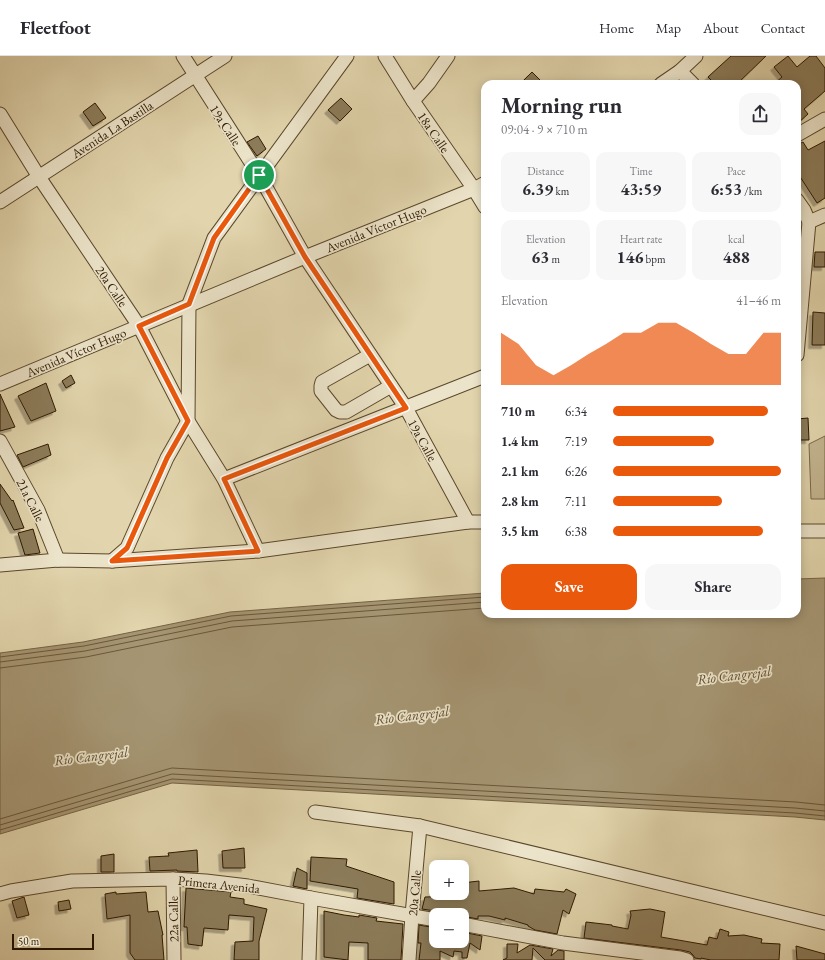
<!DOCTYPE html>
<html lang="en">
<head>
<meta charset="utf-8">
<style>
  :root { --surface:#fff; --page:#f7f7f7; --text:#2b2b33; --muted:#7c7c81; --line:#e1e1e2; --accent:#ea580c }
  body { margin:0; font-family:"EB Garamond",serif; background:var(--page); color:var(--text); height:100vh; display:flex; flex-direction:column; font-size:15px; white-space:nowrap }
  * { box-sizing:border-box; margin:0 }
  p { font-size:13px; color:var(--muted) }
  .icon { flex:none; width:22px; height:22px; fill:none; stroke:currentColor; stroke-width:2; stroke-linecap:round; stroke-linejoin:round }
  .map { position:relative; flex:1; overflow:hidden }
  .details { position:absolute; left:481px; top:24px; width:320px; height:538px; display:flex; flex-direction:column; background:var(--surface); border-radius:12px; box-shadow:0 2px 10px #0003 }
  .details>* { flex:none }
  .fabs { position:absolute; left:429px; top:804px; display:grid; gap:8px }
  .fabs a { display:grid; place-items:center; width:40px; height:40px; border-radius:8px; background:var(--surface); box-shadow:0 2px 10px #0003; font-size:20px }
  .scale { position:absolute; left:12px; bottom:10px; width:82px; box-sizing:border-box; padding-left:4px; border:2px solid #2e1900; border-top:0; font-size:11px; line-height:14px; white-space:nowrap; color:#2e1900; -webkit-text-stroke:3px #ece4ca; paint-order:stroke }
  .pin { position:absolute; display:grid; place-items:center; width:34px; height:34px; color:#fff; margin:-17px; border:2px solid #fff; border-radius:50%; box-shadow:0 1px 4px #0007 }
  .round { display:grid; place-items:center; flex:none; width:42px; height:42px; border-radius:12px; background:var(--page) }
  .headline { display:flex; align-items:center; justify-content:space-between; height:68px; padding:0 20px }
  h1 { font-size:22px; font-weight:700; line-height:30px }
  .figures { display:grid; grid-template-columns:repeat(3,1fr); gap:6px; height:68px; padding:4px 20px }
  .figures div { display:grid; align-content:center; border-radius:10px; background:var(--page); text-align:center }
  .figures b { font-size:17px; font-weight:700 }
  .figures small { font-size:11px; font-weight:400 }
  .figures p { font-size:11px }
  .chart { height:112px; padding:8px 20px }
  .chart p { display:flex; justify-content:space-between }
  .chart svg { width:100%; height:72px; margin-top:4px; fill:var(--accent); opacity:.7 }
  .action { display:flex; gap:8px; margin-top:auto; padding:8px 20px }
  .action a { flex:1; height:46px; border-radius:12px; background:var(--accent); color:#fff; font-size:16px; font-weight:700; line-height:46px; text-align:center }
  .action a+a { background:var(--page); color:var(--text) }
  ul { padding:0 20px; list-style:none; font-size:13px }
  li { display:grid; grid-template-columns:64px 48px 1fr; align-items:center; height:30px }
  li i { height:10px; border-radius:5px; background:var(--accent) }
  header { display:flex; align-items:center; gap:24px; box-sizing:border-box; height:56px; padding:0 20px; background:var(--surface); border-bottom:1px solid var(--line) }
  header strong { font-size:19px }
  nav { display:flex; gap:22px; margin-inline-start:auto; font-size:14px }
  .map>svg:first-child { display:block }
  .green { fill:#c3b590; stroke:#786748 }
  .water { fill:#a59572; stroke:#756344 }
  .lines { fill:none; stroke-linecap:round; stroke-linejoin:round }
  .shore { stroke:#6a5739; stroke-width:1 }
  .building { fill:#8c7b5a; stroke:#2e1900; filter:url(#shadow) }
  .minor-casing { stroke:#5b482b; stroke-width:15 }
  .minor { stroke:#ece4ca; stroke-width:13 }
  .route-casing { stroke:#fff; stroke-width:8 }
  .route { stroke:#ea580c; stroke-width:5 }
  .labels { text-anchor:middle; stroke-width:3.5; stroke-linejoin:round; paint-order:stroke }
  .street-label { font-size:13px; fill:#2e1900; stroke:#ece4ca }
  .water-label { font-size:14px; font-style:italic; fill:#5e4b2e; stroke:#ece4ca }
</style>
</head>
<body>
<header>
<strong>Fleetfoot</strong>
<nav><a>Home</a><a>Map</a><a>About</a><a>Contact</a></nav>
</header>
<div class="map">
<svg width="825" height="904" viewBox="0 0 825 904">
  <defs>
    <filter id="shadow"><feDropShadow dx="-3.5" dy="3.5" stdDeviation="0" flood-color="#0004"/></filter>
  </defs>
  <rect width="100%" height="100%" fill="#e2d5ad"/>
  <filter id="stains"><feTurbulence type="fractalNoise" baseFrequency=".005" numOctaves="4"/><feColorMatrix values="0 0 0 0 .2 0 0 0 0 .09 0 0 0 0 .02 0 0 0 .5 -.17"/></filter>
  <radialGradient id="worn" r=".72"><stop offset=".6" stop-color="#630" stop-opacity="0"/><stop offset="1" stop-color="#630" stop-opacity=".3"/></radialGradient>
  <polygon class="green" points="825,380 825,443 811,443 809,388"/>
  <polygon class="water" points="825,522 825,764 795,761 172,727 0,778 0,597 83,586 230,556 485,537 485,558 797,558 797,523"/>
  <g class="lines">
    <g class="shore">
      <polyline points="0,601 84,590 231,560 485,541"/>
      <polyline points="0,606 85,595 232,565 485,546"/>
      <polyline points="0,612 86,601 232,571 485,552"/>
      <polyline points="0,763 168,713 172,712 796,746 825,749"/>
      <polyline points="0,769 172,718 795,752 825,755"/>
      <polyline points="0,774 172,723 795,757 825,760"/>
    </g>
  </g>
  <g class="building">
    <polygon points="731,0 766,0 737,28 715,28 708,21"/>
    <polygon points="788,0 797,11 810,0 816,0 825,12 825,35 804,53 808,58 797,68 797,28 774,28 782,21 774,11"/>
    <polygon points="532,16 544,28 520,28"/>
    <polygon points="341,42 352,53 340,65 328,54"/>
    <polygon points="95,47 106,62 93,70 83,56"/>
    <polygon points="258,80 266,93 257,100 247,86"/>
    <polygon points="825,85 825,142 817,147 797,116 797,89 803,86 808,94"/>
    <polygon points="815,196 825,196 825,211 814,211"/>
    <polygon points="813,256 825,257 825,289 812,289"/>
    <polygon points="71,319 75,327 66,332 62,325"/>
    <polygon points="46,327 56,355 31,365 18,340"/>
    <polygon points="0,338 15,371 0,375"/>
    <polygon points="808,362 809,384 797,384 797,363"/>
    <polygon points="48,388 51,399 23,411 17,399"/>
    <polygon points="0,428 12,445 13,444 24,472 14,474 0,447"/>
    <polygon points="33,473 40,497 25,499 18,477"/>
    <polygon points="244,792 245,812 223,812 222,795"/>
    <polygon points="197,794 198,816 177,815 177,814 150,815 149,801 169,800 168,797"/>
    <polygon points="114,798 114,816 101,816 101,800"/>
    <polygon points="311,801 347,803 346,810 394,826 394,848 357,842 358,833 310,825"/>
    <polygon points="297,812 307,817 307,833 293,830"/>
    <polygon points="479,825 479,835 514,832 534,838 535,833 564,836 566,833 576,838 569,858 563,854 557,878 535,874 528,870 528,869 505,862 505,864 489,860 478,860 478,863 462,860 462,859 422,853 425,841 458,840 458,837 462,837 462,827"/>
    <polygon points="186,832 231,836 230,841 244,843 244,848 267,853 259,885 259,904 234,904 235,886 253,885 254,861 229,859 228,874 204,872 202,890 188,888 187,871 184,871"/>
    <polygon points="116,836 116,838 146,836 148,856 158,855 163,879 162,879 164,904 135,904 130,897 130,859 107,863 105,838"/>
    <polygon points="24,841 29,859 17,862 12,845"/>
    <polygon points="69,844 71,853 59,855 58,846"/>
    <polygon points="650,853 665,856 661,881 707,889 709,881 717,883 720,873 729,876 728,880 744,879 762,883 761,887 780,888 779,904 711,904 701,902 701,903 695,902 693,899 690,896 681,894 584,882 586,866 612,869 612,870 628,873 631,859 630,855"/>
    <polygon points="324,855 344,859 359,861 359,859 377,862 376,865 403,868 401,904 368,904 368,887 349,886 348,904 324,901"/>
    <polygon points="419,869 436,872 436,885 462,885 462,876 482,880 480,894 470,887 467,902 462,902 462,896 454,895 453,901 440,895 440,904 419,904 421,887 418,887"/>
    <polygon points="507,888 518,888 517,897 530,889 553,893 551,900 558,894 564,895 564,904 545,904 533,892 532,904 503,904 507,902"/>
    <polygon points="796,890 825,898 825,904 797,904"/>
  </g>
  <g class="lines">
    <g class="minor-casing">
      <g id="minor">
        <polyline points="183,0 259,119 305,201 406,352 468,466"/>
        <polyline points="385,0 413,45 474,133 485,151"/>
        <polyline points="680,15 693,28"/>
        <polyline points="661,28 680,15 696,0"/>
        <polyline points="413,45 429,27 448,0"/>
        <polyline points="0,58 39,121 139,270 188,365 224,423 258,495"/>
        <polyline points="797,79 825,63"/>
        <polyline points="797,144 804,154 809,166 797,299"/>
        <polyline points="0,146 225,0"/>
        <polyline points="809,166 825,159"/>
        <polyline points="370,299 322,326 321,330 321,335 336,354 340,356 346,356 391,330"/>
        <polyline points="0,328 305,201 474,133 485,127"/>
        <polyline points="0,385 38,454 58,504"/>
        <polyline points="224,423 485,320"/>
        <polyline points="797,475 825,475"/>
        <polyline points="112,505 127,492 167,402 188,365 189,248 214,182 347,0"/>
        <polyline points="0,509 58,504 112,505 258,495 468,466 485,466"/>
        <polyline points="315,756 420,770 825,867"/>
        <polyline points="173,823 174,904"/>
        <polyline points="0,838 11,835 72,825 173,823 206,825 248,830 311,842 436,864"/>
        <polyline points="462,868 563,887 680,902 687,904"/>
        <polyline points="309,904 311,842"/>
        <polyline points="409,904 412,859 420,770"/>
      </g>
    </g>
    <use href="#minor" class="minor"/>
  </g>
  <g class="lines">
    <g class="route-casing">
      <polygon id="route" points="259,119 305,201 406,352 224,423 258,495 112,505 127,492 167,402 188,365 139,270 189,248 214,182"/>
    </g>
    <use href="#route" class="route"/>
  </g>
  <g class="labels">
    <g class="street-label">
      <text transform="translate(226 69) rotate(57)" y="5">19a Calle</text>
      <text transform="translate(112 73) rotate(-33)" y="5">Avenida La Bastilla</text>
      <text transform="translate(434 76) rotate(56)" y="5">18a Calle</text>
      <text transform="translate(376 172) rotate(-22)" y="5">Avenida Víctor Hugo</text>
      <text transform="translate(112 230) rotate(56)" y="5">20a Calle</text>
      <text transform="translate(76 296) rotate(-23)" y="5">Avenida Víctor Hugo</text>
      <text transform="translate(423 384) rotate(61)" y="5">19a Calle</text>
      <text transform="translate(31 444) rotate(63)" y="5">21a Calle</text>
      <text transform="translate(219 828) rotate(6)" y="5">Primera Avenida</text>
      <text transform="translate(414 837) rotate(-85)" y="5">20a Calle</text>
      <text transform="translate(173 863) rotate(-91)" y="5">22a Calle</text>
    </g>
    <g class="water-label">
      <text transform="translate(734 619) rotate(-7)" y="5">Río Cangrejal</text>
      <text transform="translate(412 659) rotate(-7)" y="5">Río Cangrejal</text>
      <text transform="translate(91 700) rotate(-7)" y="5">Río Cangrejal</text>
    </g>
  </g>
  <rect width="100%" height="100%" filter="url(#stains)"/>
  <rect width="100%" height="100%" fill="url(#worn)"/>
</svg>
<div class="fabs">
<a>+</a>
<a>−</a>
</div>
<div class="scale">50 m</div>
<div class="pin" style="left:259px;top:119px;background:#1e9e55"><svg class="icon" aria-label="arrive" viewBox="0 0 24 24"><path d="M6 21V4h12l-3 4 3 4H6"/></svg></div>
<section class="details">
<div class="headline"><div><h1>Morning run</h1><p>09:04 · 9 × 710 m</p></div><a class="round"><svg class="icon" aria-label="share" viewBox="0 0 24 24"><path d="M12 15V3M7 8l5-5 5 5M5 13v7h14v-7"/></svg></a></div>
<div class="figures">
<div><p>Distance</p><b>6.39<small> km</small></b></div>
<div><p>Time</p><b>43:59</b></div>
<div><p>Pace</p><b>6:53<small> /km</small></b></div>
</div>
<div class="figures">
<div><p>Elevation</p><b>63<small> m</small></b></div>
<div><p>Heart rate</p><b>146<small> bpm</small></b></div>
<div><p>kcal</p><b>488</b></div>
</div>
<div class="chart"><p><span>Elevation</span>41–46 m</p>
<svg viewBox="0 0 160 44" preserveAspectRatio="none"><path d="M0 44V12L10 19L20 32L30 38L40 32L50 25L60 19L70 12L80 12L90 6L100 6L110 12L120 19L130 25L140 25L150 12L160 12V44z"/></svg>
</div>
<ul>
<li><b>710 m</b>6:34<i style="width:92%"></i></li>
<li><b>1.4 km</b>7:19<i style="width:60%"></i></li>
<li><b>2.1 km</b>6:26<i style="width:100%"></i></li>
<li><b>2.8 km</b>7:11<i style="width:65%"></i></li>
<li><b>3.5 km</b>6:38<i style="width:89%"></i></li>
</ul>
<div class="action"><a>Save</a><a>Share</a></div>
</section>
</div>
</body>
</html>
